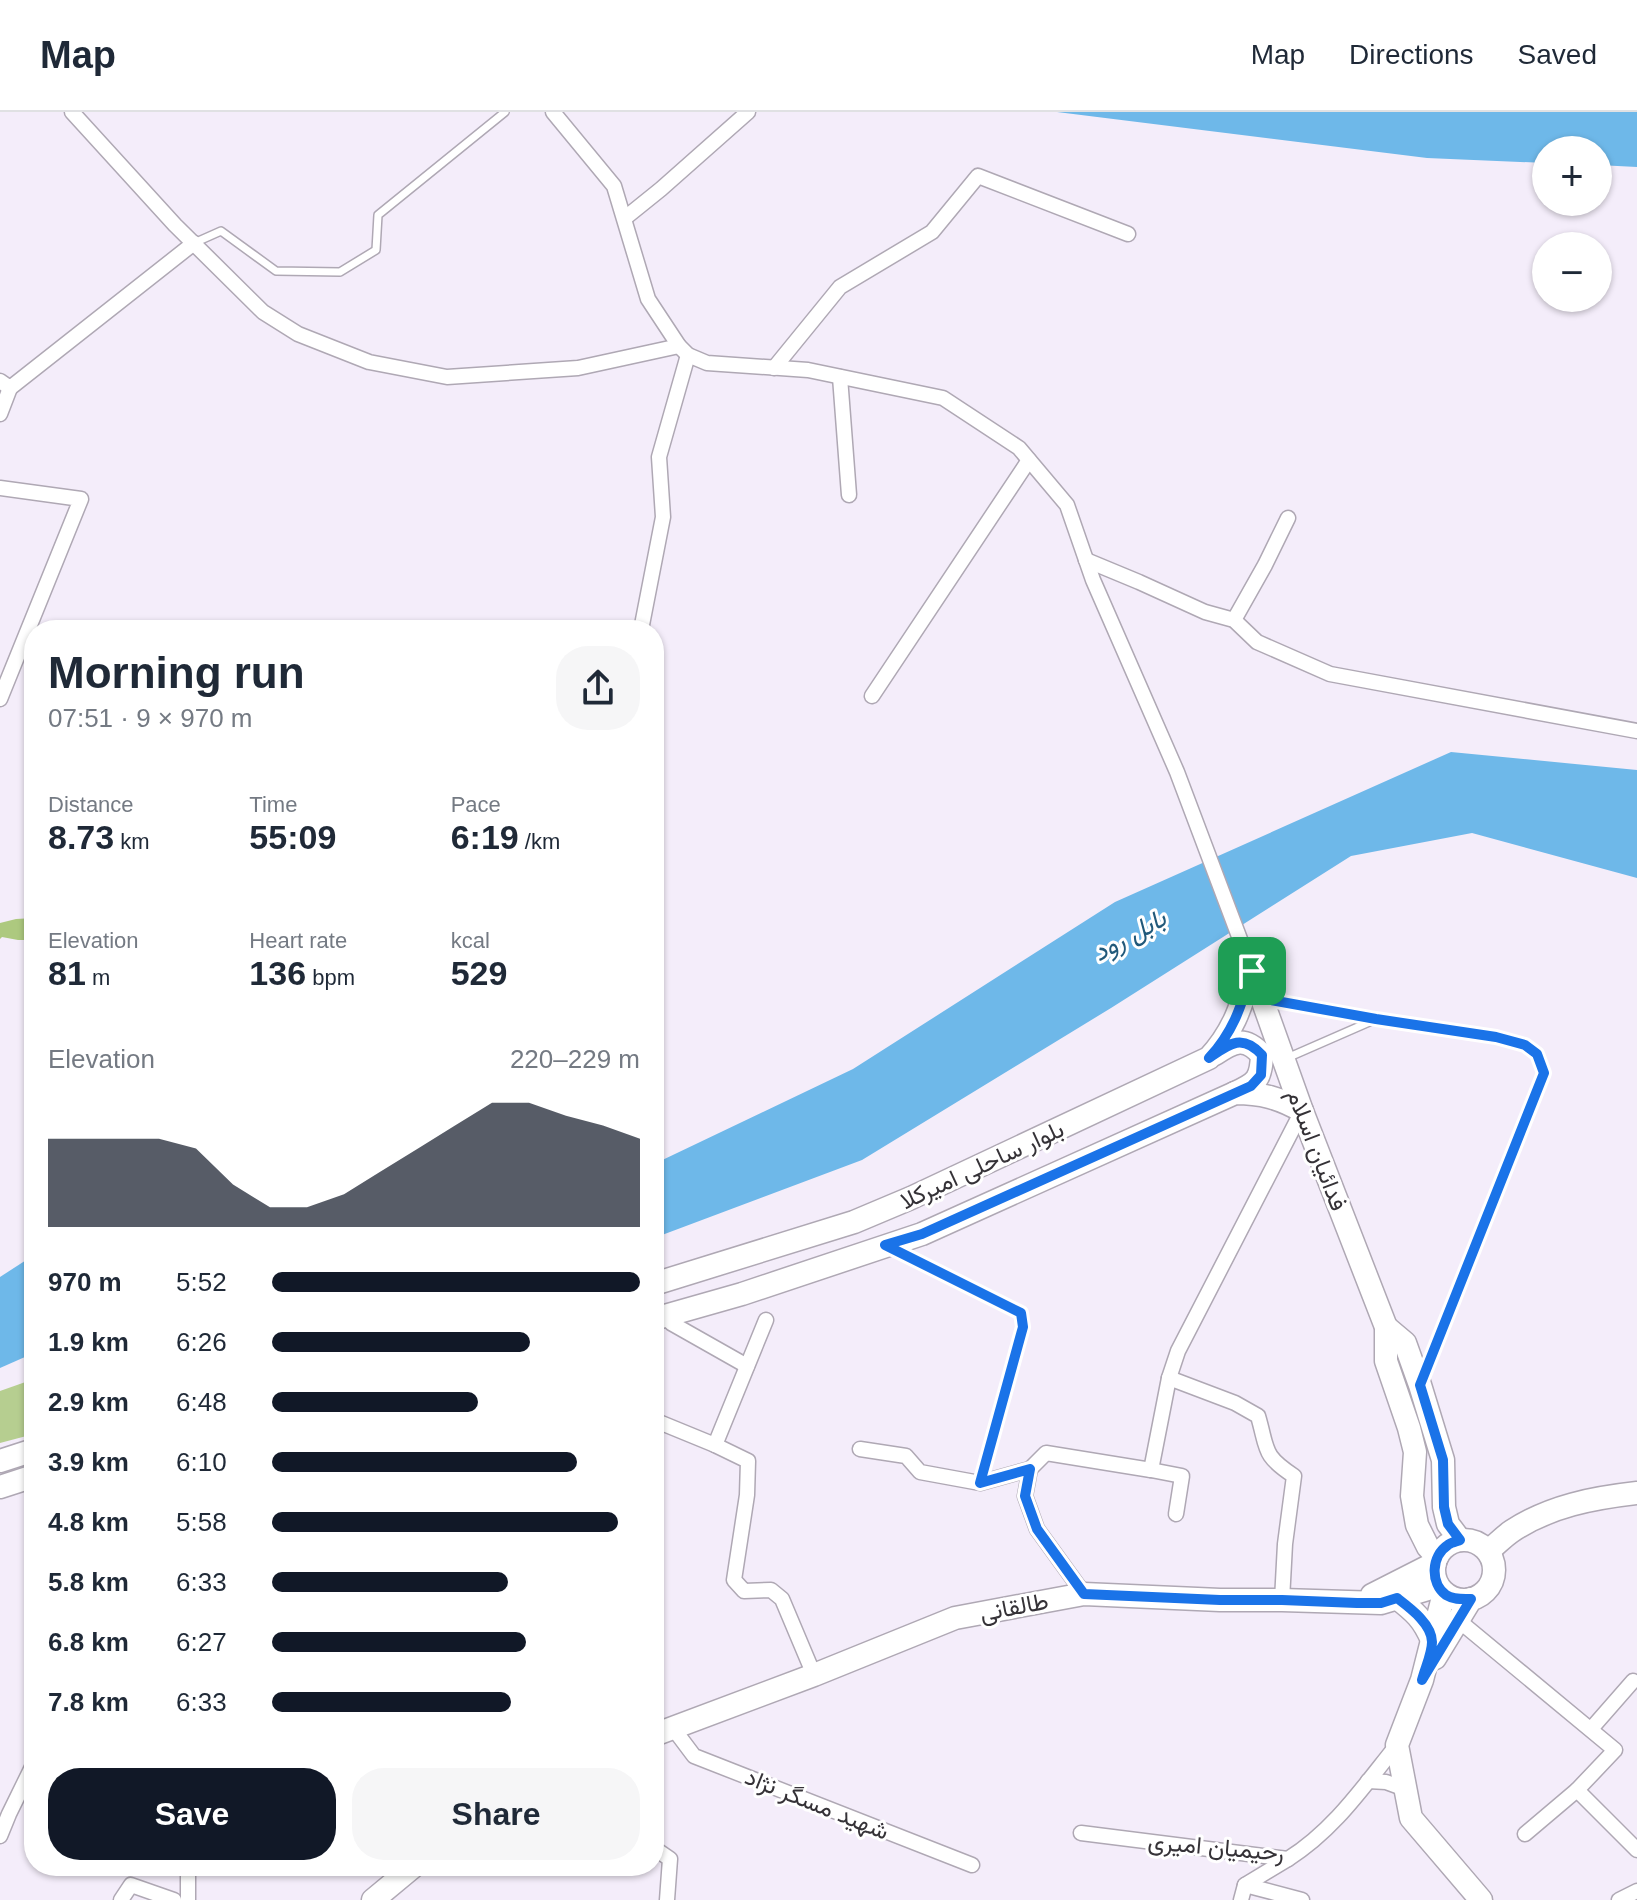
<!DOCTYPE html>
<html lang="en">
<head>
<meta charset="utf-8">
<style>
  :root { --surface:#fff; --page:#f6f6f7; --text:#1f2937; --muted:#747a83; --line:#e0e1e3; --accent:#111827 }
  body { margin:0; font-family:Arial,Vazirmatn,sans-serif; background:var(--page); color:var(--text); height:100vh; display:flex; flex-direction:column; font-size:30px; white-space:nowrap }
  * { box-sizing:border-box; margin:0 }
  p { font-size:26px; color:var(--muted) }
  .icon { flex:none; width:44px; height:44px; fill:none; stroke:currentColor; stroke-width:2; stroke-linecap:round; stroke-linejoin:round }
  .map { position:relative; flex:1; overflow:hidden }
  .sheet { position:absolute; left:24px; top:508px; width:640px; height:1256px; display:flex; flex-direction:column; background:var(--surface); border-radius:32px; box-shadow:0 2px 6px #0004 }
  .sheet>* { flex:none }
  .controls { position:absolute; left:1532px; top:24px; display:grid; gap:16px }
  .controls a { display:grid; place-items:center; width:80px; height:80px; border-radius:50%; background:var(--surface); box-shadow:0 2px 6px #0004; font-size:40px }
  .pin { position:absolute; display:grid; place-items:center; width:68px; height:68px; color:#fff; margin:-34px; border-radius:16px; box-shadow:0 4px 12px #0006 }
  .round { display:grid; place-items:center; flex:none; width:84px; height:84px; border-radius:32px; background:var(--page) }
  .summary { display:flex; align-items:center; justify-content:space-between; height:136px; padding:0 24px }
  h1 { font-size:44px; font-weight:600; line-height:60px }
  .metrics { display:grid; grid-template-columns:repeat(3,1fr); gap:12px; height:136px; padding:8px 24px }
  .metrics div { display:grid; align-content:center }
  .metrics b { font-size:34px; font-weight:600 }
  .metrics small { font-size:22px; font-weight:400 }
  .metrics p { font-size:22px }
  .chart { height:224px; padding:16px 24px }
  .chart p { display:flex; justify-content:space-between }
  .chart svg { width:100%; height:144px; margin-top:8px; fill:var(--accent); opacity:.7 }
  .button { display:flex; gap:16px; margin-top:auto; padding:16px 24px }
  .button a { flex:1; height:92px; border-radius:32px; background:var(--accent); color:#fff; font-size:32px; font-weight:600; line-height:92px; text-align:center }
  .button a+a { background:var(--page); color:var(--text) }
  ul { padding:0 24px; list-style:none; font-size:26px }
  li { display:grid; grid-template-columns:128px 96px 1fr; align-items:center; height:60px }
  li i { height:20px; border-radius:10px; background:var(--accent) }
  header { display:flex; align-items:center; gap:48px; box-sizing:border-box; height:112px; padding:0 40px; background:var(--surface); border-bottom:2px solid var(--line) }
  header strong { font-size:38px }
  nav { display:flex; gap:44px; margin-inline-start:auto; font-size:28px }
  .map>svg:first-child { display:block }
  .green { fill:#b6ce90 }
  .forest { fill:#adc97f }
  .water { fill:#6eb8e9 }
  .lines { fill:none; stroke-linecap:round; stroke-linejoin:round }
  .lane-casing { stroke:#afa8b4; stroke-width:10 }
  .street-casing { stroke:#afa8b4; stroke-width:17 }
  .secondary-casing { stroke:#afa8b4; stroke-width:25 }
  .lane { stroke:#fff; stroke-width:7 }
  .street { stroke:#fff; stroke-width:14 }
  .secondary { stroke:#fff; stroke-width:22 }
  .route-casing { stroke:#fff; stroke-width:16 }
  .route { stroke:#1a73e8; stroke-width:10 }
  .labels { text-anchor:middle; stroke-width:6; stroke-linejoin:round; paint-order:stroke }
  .street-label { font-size:24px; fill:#353237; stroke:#fff }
  .water-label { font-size:26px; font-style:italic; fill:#21597a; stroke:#fff }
</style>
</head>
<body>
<header>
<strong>Map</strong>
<nav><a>Map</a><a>Directions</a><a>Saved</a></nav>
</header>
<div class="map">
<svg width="1637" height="1788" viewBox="0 0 1637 1788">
  <rect width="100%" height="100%" fill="#f4edfa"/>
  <polygon class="green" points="34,1267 34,1322 0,1331 0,1279"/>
  <polygon class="forest" points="34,806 34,828 18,828 2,825 0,827 0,811 16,807"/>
  <g class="water">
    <polygon points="1057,0 1637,0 1637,55 1598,53 1598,38 1546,38 1546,51 1427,46"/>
    <polygon points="1451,640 1637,658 1637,766 1472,721 1351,744 1111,896 862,1048 654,1126 654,1052 853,957 1115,790"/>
    <polygon points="34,1143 34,1241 0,1256 0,1165"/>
  </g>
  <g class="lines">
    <g class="lane-casing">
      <g id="lane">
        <polyline points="194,131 221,119 276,159 340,160 376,138 378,103 505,0"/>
        <path d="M1266,887l230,38c29,8 36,6 48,36l-120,303"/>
        <polyline points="1287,946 1374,908"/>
        <polyline points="894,1138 1021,1201 1023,1215 980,1371"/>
      </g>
    </g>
    <g class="street-casing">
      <g id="street">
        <polyline points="72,0 175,113 263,200 298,222 369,250 447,265 578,256 679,234"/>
        <polyline points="553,0 614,74 648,187 679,234 688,243 707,251 808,258 943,286 1019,336 1067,393 1093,468 1177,660 1252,859"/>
        <polyline points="625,106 661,77 748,0"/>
        <polyline points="774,256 840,175 932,120 978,64 1128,122"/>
        <polyline points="840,265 849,383"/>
        <polyline points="0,269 10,276 194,131"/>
        <polyline points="0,302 10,276"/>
        <polyline points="0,376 81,387 0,587"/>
        <polyline points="1086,448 1139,470 1205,500 1234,508 1257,530 1330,562 1637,619"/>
        <polyline points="1234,508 1265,453 1288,406"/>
        <polyline points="641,518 663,405 659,345 688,243"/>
        <polyline points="872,584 1029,348"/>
        <polyline points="766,1208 715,1333 748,1349 747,1383 734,1468 744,1479 771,1478 782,1487 814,1563"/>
        <polyline points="671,1211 747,1254"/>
        <path d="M1169,1266l66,25 23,13c10,34 4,39 36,60l-9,68 -3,56"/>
        <polyline points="654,1308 715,1333"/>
        <polyline points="860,1337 906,1344 920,1360 980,1371 1030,1357 1046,1341 1151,1358 1169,1266 1178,1239 1302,999"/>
        <polyline points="1030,1357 1025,1384 1037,1417 1084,1482"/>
        <polyline points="1151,1358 1182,1364 1176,1402"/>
        <polyline points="1458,1508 1615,1638 1577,1678 1525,1722"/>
        <polyline points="673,1616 694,1644 972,1753"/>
        <polyline points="1591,1617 1633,1569"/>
        <polyline points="1368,1669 1386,1670 1405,1677"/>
        <polyline points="1577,1678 1637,1738"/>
        <path d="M1081,1721l207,26c46,-29 75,-72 109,-114"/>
        <polyline points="0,1724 9,1702 34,1651"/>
        <polyline points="654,1736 670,1747 667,1788"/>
        <polyline points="1245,1773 1302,1788"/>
        <polyline points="121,1788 131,1773 174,1788"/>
        <polyline points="188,1788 188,1754"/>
        <polyline points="1241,1788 1245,1773 1288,1747"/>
        <polyline points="1619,1788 1637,1779"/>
      </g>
    </g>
    <g class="secondary-casing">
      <g id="secondary">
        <polyline points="1252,859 1302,999 1386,1215 1386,1249 1409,1316 1415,1340 1412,1384 1417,1413 1428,1435 1437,1445"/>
        <path d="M1215,942c19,-13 30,-18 47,1 -1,24 -5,28 -27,38"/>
        <path d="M654,1172l200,-62 57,-24 298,-140c25,-27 32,-52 43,-87"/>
        <path d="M654,1207l88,-25 180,-60 313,-141c26,0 45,5 67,18"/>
        <polyline points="1386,1215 1405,1231 1420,1273 1443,1348 1444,1395 1448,1412 1460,1428"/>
        <polyline points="0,1349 34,1338"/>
        <polyline points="0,1375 34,1364"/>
        <circle cx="1464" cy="1458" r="30"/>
        <path d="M1488,1439c8,-6 15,-14 24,-20 38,-25 81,-33 125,-38"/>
        <polyline points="1444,1481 1422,1568 1397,1633 1411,1706 1481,1788"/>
        <polyline points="1372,1483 1435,1451"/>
        <path d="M1397,1486c18,14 26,21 35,42"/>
        <polyline points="1435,1546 1471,1487"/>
        <polyline points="654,1623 814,1563 955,1506 1084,1482 1220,1488 1282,1488 1381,1491 1438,1474"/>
        <polyline points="373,1788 414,1754"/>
      </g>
    </g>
    <use href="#lane" class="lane"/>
    <use href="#street" class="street"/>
    <use href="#secondary" class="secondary"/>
  </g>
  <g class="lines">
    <g class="route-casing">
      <path id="route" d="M1252,859l8,27 116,21 120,18 29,8 12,9 7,19 -124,312 23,75 1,47 4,17 12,16c-2,1 -10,3 -12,5 -17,11 -18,38 -2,50 8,5 17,4 25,4l-49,81c3,-12 10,-26 10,-38 0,-18 -22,-34 -35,-44l-16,5h-24l-75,-3h-62l-136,-6 -47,-65 -12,-33 5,-27 -50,14 43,-156 -2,-14 -136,-68 37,-11 329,-148 10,-11 1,-20c-20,-22 -33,-11 -53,3 25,-27 32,-52 43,-87z"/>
    </g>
    <use href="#route" class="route"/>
  </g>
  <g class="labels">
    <g class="street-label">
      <text transform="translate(1317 1038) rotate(69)" y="8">فدائیان اسلام</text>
      <text transform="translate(982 1053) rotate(-25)" y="8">بلوار ساحلی امیرکلا</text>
      <text transform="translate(1014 1495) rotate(-11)" y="8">طالقانی</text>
      <text transform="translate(817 1692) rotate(22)" y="8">شهید مسگر نژاد</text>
      <text transform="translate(1216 1735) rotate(5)" y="8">رحیمیان امیری</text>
    </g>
    <g class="water-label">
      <text transform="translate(1129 823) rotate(-29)" y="9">بابل رود</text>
    </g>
  </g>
</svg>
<div class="controls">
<a>+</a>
<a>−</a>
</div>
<div class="pin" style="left:1252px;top:859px;background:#1e9e55"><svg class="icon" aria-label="arrive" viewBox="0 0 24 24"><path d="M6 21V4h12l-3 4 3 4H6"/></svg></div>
<section class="sheet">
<div class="summary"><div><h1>Morning run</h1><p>07:51 · 9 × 970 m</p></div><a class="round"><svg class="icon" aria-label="share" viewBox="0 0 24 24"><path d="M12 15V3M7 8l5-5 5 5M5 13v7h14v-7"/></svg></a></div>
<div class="metrics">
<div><p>Distance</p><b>8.73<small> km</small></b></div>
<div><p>Time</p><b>55:09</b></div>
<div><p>Pace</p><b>6:19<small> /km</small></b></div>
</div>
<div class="metrics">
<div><p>Elevation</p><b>81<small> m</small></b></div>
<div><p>Heart rate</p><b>136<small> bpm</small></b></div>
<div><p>kcal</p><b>529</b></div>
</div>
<div class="chart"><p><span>Elevation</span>220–229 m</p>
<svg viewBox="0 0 160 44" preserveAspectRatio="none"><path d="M0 44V17L10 17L20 17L30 17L40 20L50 31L60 38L70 38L80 34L90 27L100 20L110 13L120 6L130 6L140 10L150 13L160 17V44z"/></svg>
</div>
<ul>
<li><b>970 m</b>5:52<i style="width:100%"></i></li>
<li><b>1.9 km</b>6:26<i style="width:70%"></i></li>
<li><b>2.9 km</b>6:48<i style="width:56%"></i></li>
<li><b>3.9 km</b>6:10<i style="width:83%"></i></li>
<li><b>4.8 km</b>5:58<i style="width:94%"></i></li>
<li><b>5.8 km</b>6:33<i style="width:64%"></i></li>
<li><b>6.8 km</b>6:27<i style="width:69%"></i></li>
<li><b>7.8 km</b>6:33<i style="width:65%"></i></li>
</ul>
<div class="button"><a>Save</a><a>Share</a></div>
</section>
</div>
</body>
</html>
